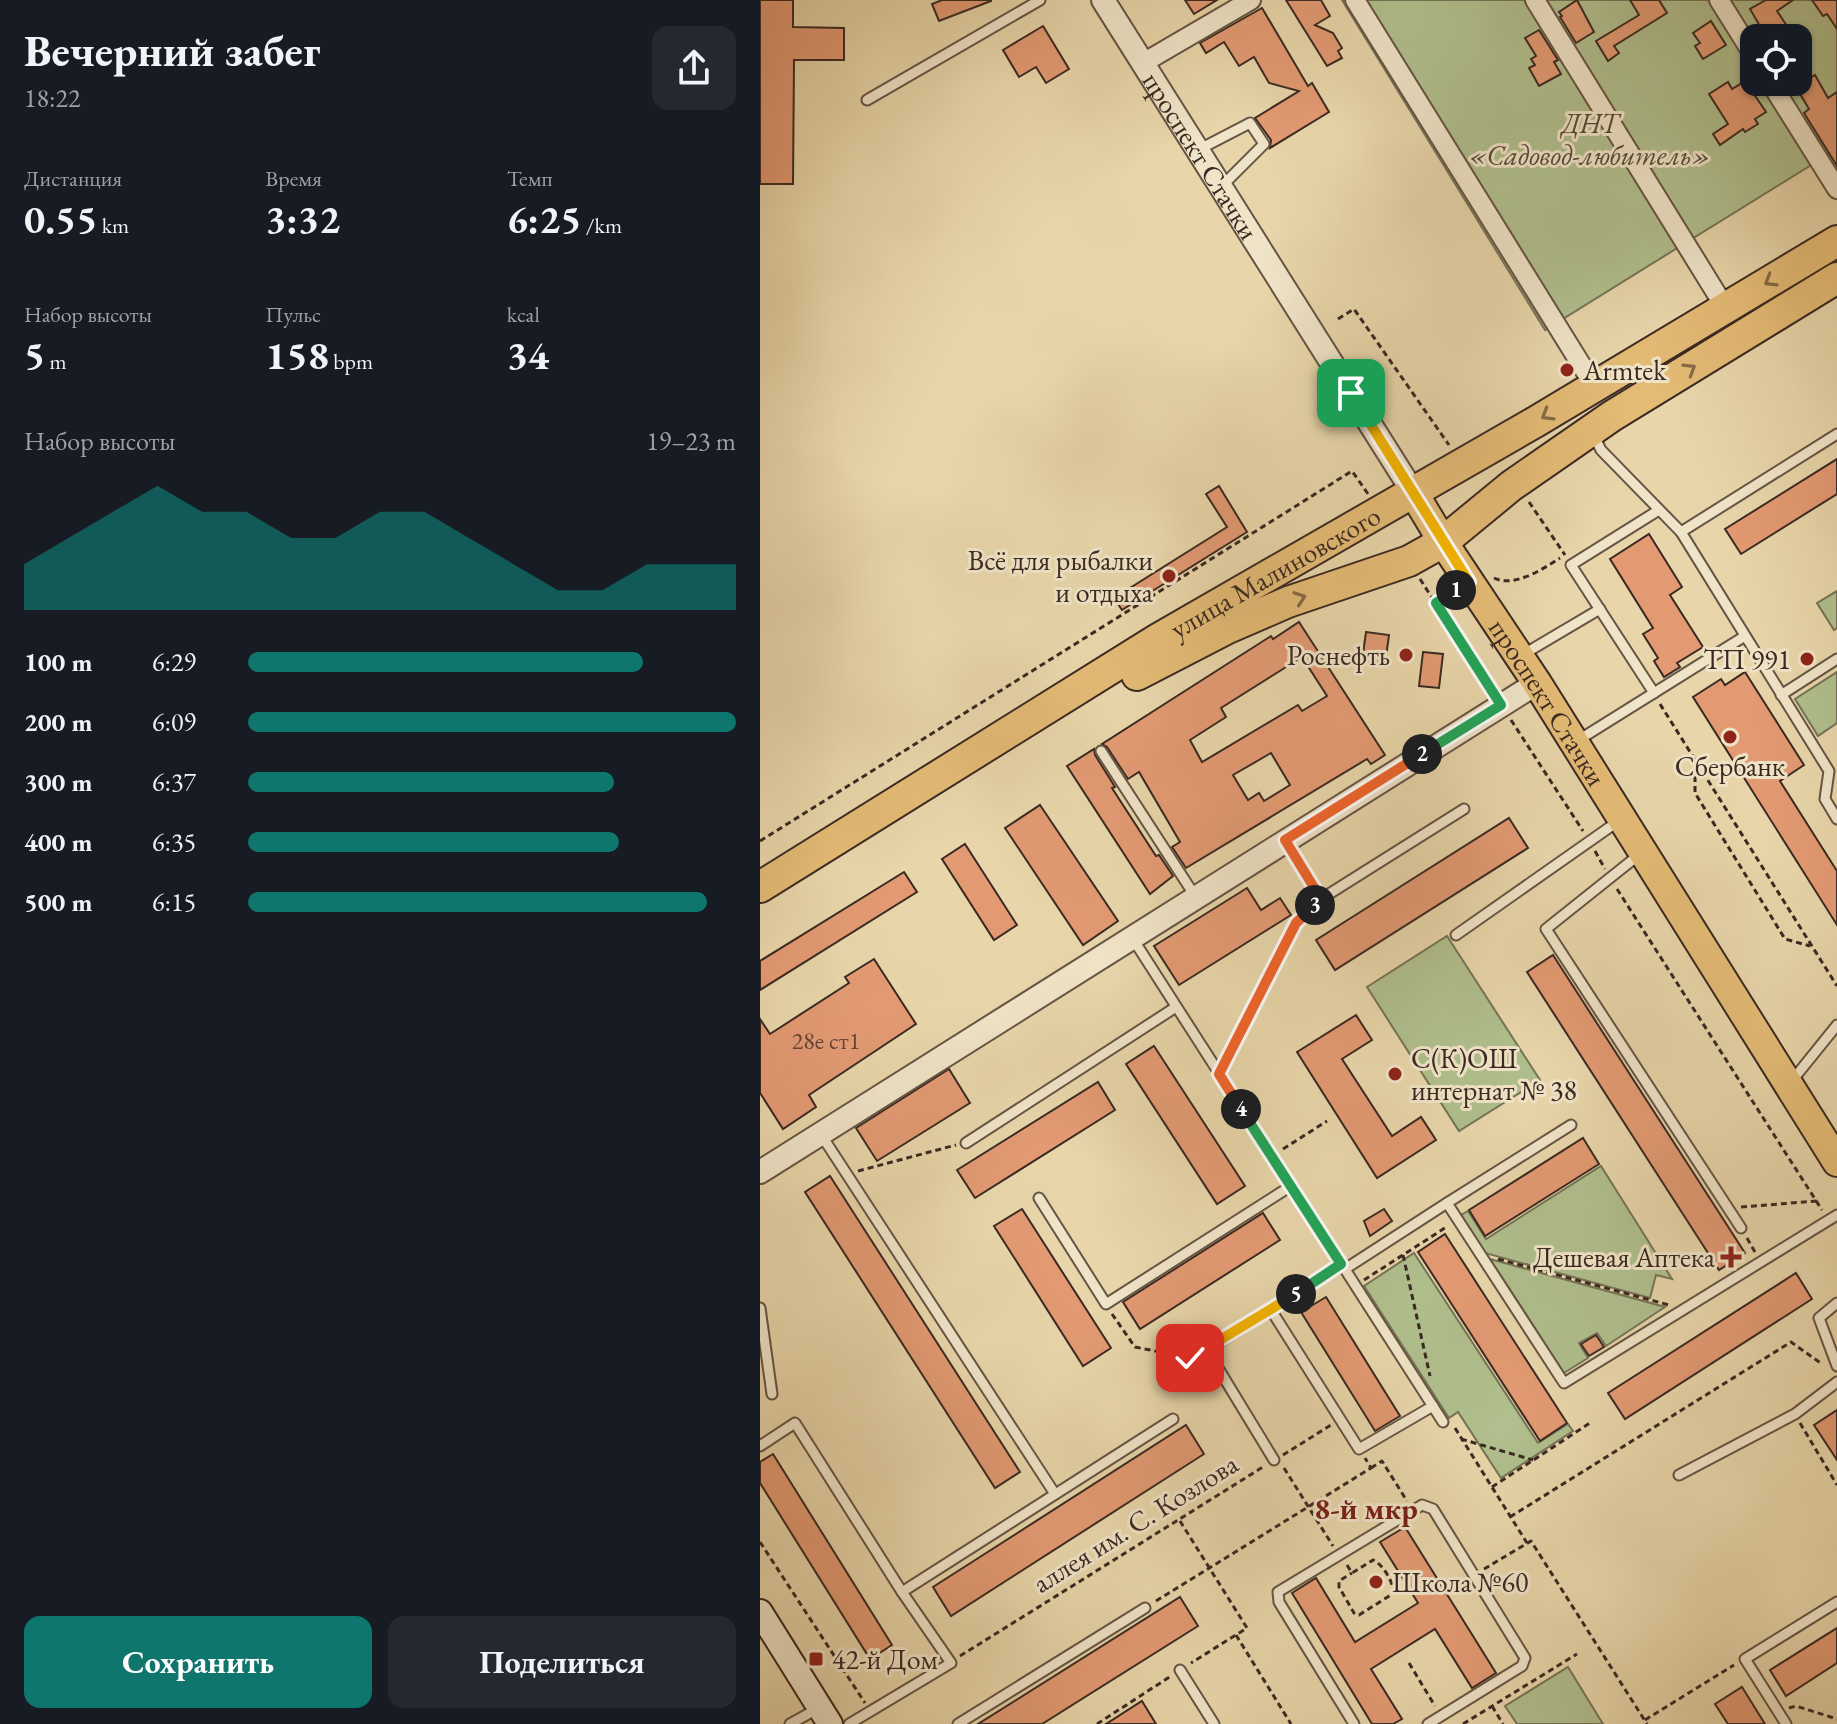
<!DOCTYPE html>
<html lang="ru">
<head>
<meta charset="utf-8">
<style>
  :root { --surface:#171b24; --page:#242831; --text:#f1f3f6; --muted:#9ea1a6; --accent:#0f766e }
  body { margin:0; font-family:"EB Garamond",serif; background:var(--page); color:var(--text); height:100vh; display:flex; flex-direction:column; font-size:30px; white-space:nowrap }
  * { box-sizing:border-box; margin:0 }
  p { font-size:26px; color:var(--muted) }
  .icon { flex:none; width:44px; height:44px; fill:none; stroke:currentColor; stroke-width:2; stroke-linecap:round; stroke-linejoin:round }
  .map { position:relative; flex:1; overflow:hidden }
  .details { display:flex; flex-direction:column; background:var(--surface); width:760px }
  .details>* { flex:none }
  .fabs { position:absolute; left:980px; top:24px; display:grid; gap:16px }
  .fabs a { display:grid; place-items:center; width:72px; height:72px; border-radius:16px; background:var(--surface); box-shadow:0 2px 6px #0004; font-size:40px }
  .pin { position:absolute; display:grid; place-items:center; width:68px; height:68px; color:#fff; margin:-34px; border-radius:16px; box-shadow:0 4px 12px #0006 }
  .km { position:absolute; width:40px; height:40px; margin:-20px; border-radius:50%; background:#222; color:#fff; font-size:22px; line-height:40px; text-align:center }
  .round { display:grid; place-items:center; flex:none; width:84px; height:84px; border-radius:16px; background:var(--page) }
  .summary { display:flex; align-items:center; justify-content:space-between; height:136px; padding:0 24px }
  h1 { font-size:44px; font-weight:700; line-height:60px }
  .figures { display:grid; grid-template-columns:repeat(3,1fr); gap:12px; height:136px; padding:8px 24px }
  .figures div { display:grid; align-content:center }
  .figures b { font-size:40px; font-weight:700 }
  .figures small { font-size:22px; font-weight:400 }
  .figures p { font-size:22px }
  .chart { height:224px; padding:16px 24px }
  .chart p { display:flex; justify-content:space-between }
  .chart svg { width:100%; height:144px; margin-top:8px; fill:var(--accent); opacity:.7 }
  .action { display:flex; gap:16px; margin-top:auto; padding:16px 24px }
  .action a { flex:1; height:92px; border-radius:16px; background:var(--accent); color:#fff; font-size:32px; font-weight:700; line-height:92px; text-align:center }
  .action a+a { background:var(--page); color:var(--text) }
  ul { padding:0 24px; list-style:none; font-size:26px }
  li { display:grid; grid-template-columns:128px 96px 1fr; align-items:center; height:60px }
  li i { height:20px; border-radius:10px; background:var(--accent) }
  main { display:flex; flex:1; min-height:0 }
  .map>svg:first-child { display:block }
  .green { fill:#b0bf8d; stroke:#757458; stroke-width:2; fill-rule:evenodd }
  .building { fill:#e39a73; stroke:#3a2922; stroke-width:2; fill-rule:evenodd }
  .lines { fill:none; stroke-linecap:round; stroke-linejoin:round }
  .service-casing { stroke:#665444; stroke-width:13 }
  .minor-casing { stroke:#665444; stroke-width:22 }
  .tertiary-casing { stroke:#665444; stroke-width:26 }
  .secondary-casing { stroke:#3a2922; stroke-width:28 }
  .primary-casing { stroke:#3a2922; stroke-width:32 }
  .trunk-casing { stroke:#3a2922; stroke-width:34 }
  .path { stroke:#3a2922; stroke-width:3; stroke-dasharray:6 4; stroke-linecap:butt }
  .service { stroke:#f0e4c8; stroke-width:9 }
  .minor { stroke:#f0e4c8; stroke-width:18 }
  .tertiary { stroke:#f0e4c8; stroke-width:22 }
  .secondary { stroke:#f0e4c8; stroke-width:24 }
  .primary { stroke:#e4bb75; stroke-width:28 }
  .trunk { stroke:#e4bb75; stroke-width:30 }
  .oneway { stroke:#866b47 }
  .split-1-casing { stroke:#fff; stroke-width:16 }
  .split-2-casing { stroke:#fff; stroke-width:16 }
  .split-3-casing { stroke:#fff; stroke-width:16 }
  .split-4-casing { stroke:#fff; stroke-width:16 }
  .split-5-casing { stroke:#fff; stroke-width:16 }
  .split-6-casing { stroke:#fff; stroke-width:16 }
  .split-1 { stroke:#f5b400; stroke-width:10 }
  .split-2 { stroke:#22a559; stroke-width:10 }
  .split-3 { stroke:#f0652b; stroke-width:10 }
  .split-4 { stroke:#f0652b; stroke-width:10 }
  .split-5 { stroke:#22a559; stroke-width:10 }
  .split-6 { stroke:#f5b400; stroke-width:10 }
  .poi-dot { fill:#8f2418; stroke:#f0e4c8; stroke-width:3 }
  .labels { text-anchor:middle; stroke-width:6; stroke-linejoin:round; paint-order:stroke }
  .number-label { font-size:24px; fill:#644536 }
  .park-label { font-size:28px; font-style:italic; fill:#524737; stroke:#f0e4c8 }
  .street-label { font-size:28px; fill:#3a2922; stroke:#f0e4c8 }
  .poi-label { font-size:28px; fill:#3a2922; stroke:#f0e4c8; text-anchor:start }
  .neighbourhood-label { font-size:30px; font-weight:bold; fill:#7a1f14; stroke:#f0e4c8 }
</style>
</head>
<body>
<main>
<section class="details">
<div class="summary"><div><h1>Вечерний забег</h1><p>18:22</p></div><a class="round"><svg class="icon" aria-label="share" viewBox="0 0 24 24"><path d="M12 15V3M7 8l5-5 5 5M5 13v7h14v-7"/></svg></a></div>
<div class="figures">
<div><p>Дистанция</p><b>0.55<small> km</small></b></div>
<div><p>Время</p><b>3:32</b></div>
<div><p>Темп</p><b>6:25<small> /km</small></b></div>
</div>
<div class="figures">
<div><p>Набор высоты</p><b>5<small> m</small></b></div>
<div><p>Пульс</p><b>158<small> bpm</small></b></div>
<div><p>kcal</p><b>34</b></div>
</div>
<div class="chart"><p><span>Набор высоты</span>19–23 m</p>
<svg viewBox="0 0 160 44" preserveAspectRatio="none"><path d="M0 44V30L10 22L20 14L30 6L40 14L50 14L60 22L70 22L80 14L90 14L100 22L110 30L120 38L130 38L140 30L150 30L160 30V44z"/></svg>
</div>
<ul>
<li><b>100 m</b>6:29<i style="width:81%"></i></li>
<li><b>200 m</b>6:09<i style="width:100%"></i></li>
<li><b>300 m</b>6:37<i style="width:75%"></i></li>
<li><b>400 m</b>6:35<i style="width:76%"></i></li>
<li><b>500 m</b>6:15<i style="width:94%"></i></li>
</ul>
<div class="action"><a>Сохранить</a><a>Поделиться</a></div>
</section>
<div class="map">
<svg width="1077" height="1724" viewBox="0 0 1077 1724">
  <rect width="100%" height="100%" fill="#e8d6aa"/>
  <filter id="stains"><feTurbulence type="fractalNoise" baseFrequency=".0025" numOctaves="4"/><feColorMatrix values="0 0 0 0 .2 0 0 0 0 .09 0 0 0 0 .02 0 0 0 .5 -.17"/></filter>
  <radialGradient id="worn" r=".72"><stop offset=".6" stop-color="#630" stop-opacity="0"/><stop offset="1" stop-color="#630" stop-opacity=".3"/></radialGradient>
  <g class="green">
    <path d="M582,0h495v149l-292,181zM994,38h44v44h-44z"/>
    <polygon points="1077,591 1077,628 1074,630 1057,603"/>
    <polygon points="1077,672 1077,723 1058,736 1035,699"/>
    <polygon points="687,936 780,1080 699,1131 607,987"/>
    <polygon points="841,1166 912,1279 896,1275 890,1298 725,1253 701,1215 708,1211 726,1239"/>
    <polygon points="654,1253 778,1443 808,1424 813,1431 741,1478 698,1412 689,1418 604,1286"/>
    <polygon points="730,1259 905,1307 846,1346 837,1333 819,1343 828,1358 804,1373"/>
    <polygon points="808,1667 843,1724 757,1724 745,1706"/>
  </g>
  <g class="building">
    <polygon points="0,0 33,0 33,27 84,28 84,60 34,60 33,184 0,184"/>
    <polygon points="182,0 231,0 231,1 179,21 172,4"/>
    <polygon points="425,0 457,0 434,14"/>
    <polygon points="526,0 561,0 570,16 555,25 573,33 582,48 578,51 582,58 567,66"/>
    <polygon points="817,0 834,32 816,43 800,17 802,16 799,12"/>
    <polygon points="870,0 899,0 907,13 854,46 859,53 848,61 836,41 879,15"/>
    <polygon points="1006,0 1033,0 1017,11 1029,29 1015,38 997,38 994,33 1001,28 990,9"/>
    <polygon points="1052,0 1077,0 1077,29 1067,14 1063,16"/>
    <polygon points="502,8 548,86 552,83 569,112 510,148 511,140 495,118 539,91 509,83 494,57 479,66 464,42 446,53 440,43"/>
    <polygon points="951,21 966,45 943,59 935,46 940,43 933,33"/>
    <polygon points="283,26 309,69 286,83 276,67 259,77 243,50"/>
    <polygon points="779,30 798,60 794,62 801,74 779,86 769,68 775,65 771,59 776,56 765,38"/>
    <polygon points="1055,75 1068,98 1077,92 1077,166 1044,113 1049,109 1036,87"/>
    <polygon points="985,81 1006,112 995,119 998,124 985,132 983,129 960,145 953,134 968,124 949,94 968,82 972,89"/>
    <polygon points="1077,459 1077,494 981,554 965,529"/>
    <polygon points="459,486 487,532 362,610 354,598 467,527 446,494"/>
    <polygon points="889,534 922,587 910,595 943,647 917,663 920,667 904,677 894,661 898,658 883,634 893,628 850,559"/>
    <path d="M539,622l86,133 -14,9 -4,-5 -181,109 -14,-21 8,-5 -41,-70 -11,7 -21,-32 -5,-3 169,-108 2,3zM542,657l25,39 -25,15 -4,-6 -96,57 -12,-22 36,-23 -5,-9zM511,753l19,32 -26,16 -5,-8 -11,7 -15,-25z"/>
    <polygon points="606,632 629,635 625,664 602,661"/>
    <polygon points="663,652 683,654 679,688 659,686"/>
    <polygon points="985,672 1044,765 1020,781 1077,871 1077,925 933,697 961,679 965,685"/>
    <polygon points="334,749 335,755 355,787 352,788 396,856 399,855 413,876 390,894 307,766"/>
    <polygon points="280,805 358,921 323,945 245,828"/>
    <polygon points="749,818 768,848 575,970 556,940"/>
    <polygon points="205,844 257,925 234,940 182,859"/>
    <polygon points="144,872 157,892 0,990 0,961"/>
    <polygon points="487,888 501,910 520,898 531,915 419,985 394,946"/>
    <polygon points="793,955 985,1253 959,1270 767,972"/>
    <polygon points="114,959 156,1024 49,1095 56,1107 23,1129 0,1093 0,1019 10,1034 89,983 85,977"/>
    <polygon points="596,1015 612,1040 582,1059 632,1136 661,1117 676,1140 617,1178 537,1052"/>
    <polygon points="394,1046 485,1186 457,1204 366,1064"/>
    <polygon points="189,1069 210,1103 117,1161 96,1128"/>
    <polygon points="338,1082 355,1110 215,1198 197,1170"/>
    <polygon points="823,1138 839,1164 725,1236 709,1210"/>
    <polygon points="70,1176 260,1472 235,1488 45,1192"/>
    <polygon points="262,1209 351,1348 323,1366 234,1226"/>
    <polygon points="624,1209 632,1221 610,1236 604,1221"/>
    <polygon points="503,1213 520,1240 380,1329 363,1302"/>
    <polygon points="685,1234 807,1423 780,1441 658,1252"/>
    <polygon points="1036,1273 1052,1299 865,1419 848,1393"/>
    <polygon points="566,1297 640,1416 615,1431 541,1312"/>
    <polygon points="836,1335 844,1347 829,1356 821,1344"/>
    <polygon points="1077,1410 1077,1460 1054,1425"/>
    <polygon points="426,1425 444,1454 191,1616 173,1587"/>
    <polygon points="13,1454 132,1645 110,1659 0,1483 0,1462"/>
    <polygon points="645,1527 736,1673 712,1688 675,1629 611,1669 642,1719 633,1724 612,1724 532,1593 556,1578 595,1642 658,1603 620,1542"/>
    <polygon points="420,1597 438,1626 282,1724 218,1724"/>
    <polygon points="1077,1628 1077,1663 1026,1696 1010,1670"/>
    <polygon points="982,1687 1005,1724 968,1724 955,1704"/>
    <polygon points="382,1701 396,1724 346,1724"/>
  </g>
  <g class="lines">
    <g class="service-casing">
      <g id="service">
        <polyline points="107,100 280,0"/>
        <polyline points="438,150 490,123 504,144 461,187"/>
        <polyline points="833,434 841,450 921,532 1069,771 1065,799 1077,819"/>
        <polyline points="921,532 1077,434"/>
        <polyline points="764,654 840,609"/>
        <polyline points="894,693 811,565 899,510"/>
        <polyline points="1021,695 1077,659"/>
        <polyline points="817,741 985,636"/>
        <polyline points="341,751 435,896"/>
        <polyline points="527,843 561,899 704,809"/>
        <polyline points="880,854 786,929 981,1228"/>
        <polyline points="696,935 860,820"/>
        <polyline points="373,939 683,1422"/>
        <polyline points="1031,1082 1077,1025"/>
        <polyline points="811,1125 687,1203 804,1383 1077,1215"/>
        <polyline points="60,1133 295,1494"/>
        <polyline points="206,1143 416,1007"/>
        <polyline points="279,1198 346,1304 531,1186"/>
        <polyline points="581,1264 511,1310 599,1449 673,1406"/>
        <polyline points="585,1269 687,1203"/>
        <polyline points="1077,1303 1059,1318 1077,1366"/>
        <polyline points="0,1308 12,1394"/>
        <polyline points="511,1310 447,1350 514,1460"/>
        <polyline points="0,1446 35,1423 142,1592 191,1663 89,1724"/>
        <polyline points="919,1475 1035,1414 1077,1382"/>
        <polyline points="142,1592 413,1419"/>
        <polyline points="420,1670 454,1724"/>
        <polyline points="30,1724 57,1709"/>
        <polyline points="198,1724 385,1608"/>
        <polyline points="594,1724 519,1602 518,1592 662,1505 673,1509 765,1658 762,1666 668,1724"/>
        <polyline points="1026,1724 985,1659 1077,1602"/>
      </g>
    </g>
    <g class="minor-casing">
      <g id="minor">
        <polyline points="595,0 835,387"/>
        <polyline points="775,0 966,309"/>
        <polyline points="959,0 994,56"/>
        <polyline points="383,63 491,0"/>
        <polyline points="1010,82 1077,189"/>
      </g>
    </g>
    <g class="tertiary-casing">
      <g id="tertiary">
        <path id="s1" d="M343,0l310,492"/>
        <polyline points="0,1172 777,683"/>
      </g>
    </g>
    <g class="secondary-casing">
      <polyline id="secondary" points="0,1612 70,1724"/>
    </g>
    <g class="primary-casing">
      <g id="primary">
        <path id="s2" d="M653,492l30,50 94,141 300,479"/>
      </g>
    </g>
    <g class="trunk-casing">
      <g id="trunk">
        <polyline points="377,675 468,628 528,602 649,561 683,542 751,486 852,416 1077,278"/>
        <path id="s3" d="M0,887l398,-248 379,-218 300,-180"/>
      </g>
    </g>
    <g class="path">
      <polyline points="578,319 594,309 689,445"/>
      <polyline points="769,502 805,555"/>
      <path d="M734,578c20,10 49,-9 66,-20"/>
      <polyline points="660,579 731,690"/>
      <polyline points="676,603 693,592"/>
      <polyline points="900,704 1077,986"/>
      <polyline points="751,720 823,831"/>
      <polyline points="935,766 935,793 1025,939 1050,946"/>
      <polyline points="0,841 592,471 608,494"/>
      <polyline points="835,851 845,869"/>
      <polyline points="857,889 1062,1210"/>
      <polyline points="466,1060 536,923 552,908"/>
      <polyline points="523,1149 567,1121"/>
      <polyline points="98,1171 196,1145"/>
      <polyline points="981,1207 1057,1201"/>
      <polyline points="987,1238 995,1252"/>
      <polyline points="643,1255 670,1376"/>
      <polyline points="738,1259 909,1305"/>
      <polyline points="604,1280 688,1226"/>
      <polyline points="352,1314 375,1347 430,1358 437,1355"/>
      <polyline points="1040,1423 1077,1485"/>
      <polyline points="695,1428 767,1543"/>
      <polyline points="701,1439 773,1460"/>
      <polyline points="523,1455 571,1425"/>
      <polyline points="524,1468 573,1546"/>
      <polyline points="611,1468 622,1461 647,1501"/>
      <polyline points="732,1487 830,1423"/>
      <polyline points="750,1517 1031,1342 1062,1364"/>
      <polyline points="420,1521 487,1628 431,1663"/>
      <polyline points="0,1542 105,1703"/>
      <path d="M587,1565l5,8 21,-13c10,4 20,22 21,33l-35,22 -5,-2 -15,-26v-6l13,-8"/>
      <polyline points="724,1569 771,1541 887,1724"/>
      <polyline points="396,1601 611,1468 605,1458"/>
      <polyline points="476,1635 531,1724"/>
      <polyline points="200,1656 503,1467"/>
      <polyline points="649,1663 675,1706"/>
      <polyline points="732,1706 743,1724"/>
      <polyline points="1029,1708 1036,1706 1077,1719"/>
      <polyline points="885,1720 974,1665"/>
      <polyline points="337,1724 411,1676"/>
      <polyline points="703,1724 817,1654"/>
    </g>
    <use href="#service" class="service"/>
    <use href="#minor" class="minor"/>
    <use href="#tertiary" class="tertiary"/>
    <use href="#secondary" class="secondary"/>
    <use href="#primary" class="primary"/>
    <use href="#trunk" class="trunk"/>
  </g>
  <defs><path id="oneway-chevron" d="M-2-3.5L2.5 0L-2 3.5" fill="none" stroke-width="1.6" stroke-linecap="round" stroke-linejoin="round" transform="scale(2)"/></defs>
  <g class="oneway">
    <use href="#oneway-chevron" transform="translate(1010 281) rotate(149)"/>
    <use href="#oneway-chevron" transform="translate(930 369) rotate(-32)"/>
    <use href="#oneway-chevron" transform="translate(787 415) rotate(149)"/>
    <use href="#oneway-chevron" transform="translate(540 598) rotate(-19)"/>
  </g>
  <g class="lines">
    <g class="split-1-casing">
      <polyline id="split-1" points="591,393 709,582 696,590"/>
    </g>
    <g class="split-2-casing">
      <polyline id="split-2" points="662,754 741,705 676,603 696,590"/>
    </g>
    <g class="split-3-casing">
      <polyline id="split-3" points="555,905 561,899 525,840 662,754"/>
    </g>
    <g class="split-4-casing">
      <polyline id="split-4" points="481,1109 459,1074 536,923 555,905"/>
    </g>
    <g class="split-5-casing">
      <polyline id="split-5" points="481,1109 581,1264 536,1294"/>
    </g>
    <g class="split-6-casing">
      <polyline id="split-6" points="430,1358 536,1294"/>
    </g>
    <use href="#split-1" class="split-1"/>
    <use href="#split-2" class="split-2"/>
    <use href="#split-3" class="split-3"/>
    <use href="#split-4" class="split-4"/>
    <use href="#split-5" class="split-5"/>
    <use href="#split-6" class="split-6"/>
  </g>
  <g class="poi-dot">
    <circle cx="807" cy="370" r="8"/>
    <circle cx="409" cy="576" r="8"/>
    <circle cx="646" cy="655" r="8"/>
    <circle cx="1047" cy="659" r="8"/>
    <circle cx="970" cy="737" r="8"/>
    <circle cx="635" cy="1074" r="8"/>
    <path d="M967 1245h8v8h8v8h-8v8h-8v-8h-8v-8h8z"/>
    <circle cx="616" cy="1582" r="8"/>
    <rect x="48" y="1651" width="16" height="16" rx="4"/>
  </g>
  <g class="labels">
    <g class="number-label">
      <text x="66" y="1049">28е ст1</text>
    </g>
    <g class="park-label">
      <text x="830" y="133">ДНТ<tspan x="830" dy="32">«Садовод-любитель»</tspan></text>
    </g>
    <g class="street-label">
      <text dy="10" stroke="none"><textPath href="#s1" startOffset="184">проспект Стачки</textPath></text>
      <text dy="10" stroke="none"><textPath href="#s3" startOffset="604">улица Малиновского</textPath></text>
      <text dy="10" stroke="none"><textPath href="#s2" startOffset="250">проспект Стачки</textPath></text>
      <text transform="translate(375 1523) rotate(-32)" y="10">аллея им. С. Козлова</text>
    </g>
    <g class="poi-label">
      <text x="823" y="380">Armtek</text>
      <text x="393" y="570" text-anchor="end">Всё для рыбалки<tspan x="393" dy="32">и отдыха</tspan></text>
      <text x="630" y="665" text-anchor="end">Роснефть</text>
      <text x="1031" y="669" text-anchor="end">ТП 991</text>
      <text x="970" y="776" text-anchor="middle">Сбербанк</text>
      <text x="651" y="1068">С(К)ОШ<tspan x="651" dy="32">интернат № 38</tspan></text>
      <text x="955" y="1267" text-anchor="end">Дешевая Аптека</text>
      <text x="632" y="1592">Школа №60</text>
      <text x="72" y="1669">42-й Дом</text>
    </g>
    <g class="neighbourhood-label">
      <text x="606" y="1519">8-й мкр</text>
    </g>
  </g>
  <rect width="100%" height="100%" filter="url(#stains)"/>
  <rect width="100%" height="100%" fill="url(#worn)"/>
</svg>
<div class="fabs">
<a><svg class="icon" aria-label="locate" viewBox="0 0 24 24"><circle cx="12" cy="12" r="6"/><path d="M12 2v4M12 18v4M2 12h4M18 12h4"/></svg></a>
</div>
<div class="pin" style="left:591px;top:393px;background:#1e9e55"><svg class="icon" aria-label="arrive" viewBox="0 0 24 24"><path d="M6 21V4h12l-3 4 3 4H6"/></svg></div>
<div class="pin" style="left:430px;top:1358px;background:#d93025"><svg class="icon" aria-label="check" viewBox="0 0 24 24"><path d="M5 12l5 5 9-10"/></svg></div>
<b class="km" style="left:696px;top:590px">1</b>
<b class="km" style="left:662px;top:754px">2</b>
<b class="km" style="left:555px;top:905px">3</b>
<b class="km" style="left:481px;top:1109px">4</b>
<b class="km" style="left:536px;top:1294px">5</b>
</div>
</main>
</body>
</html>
